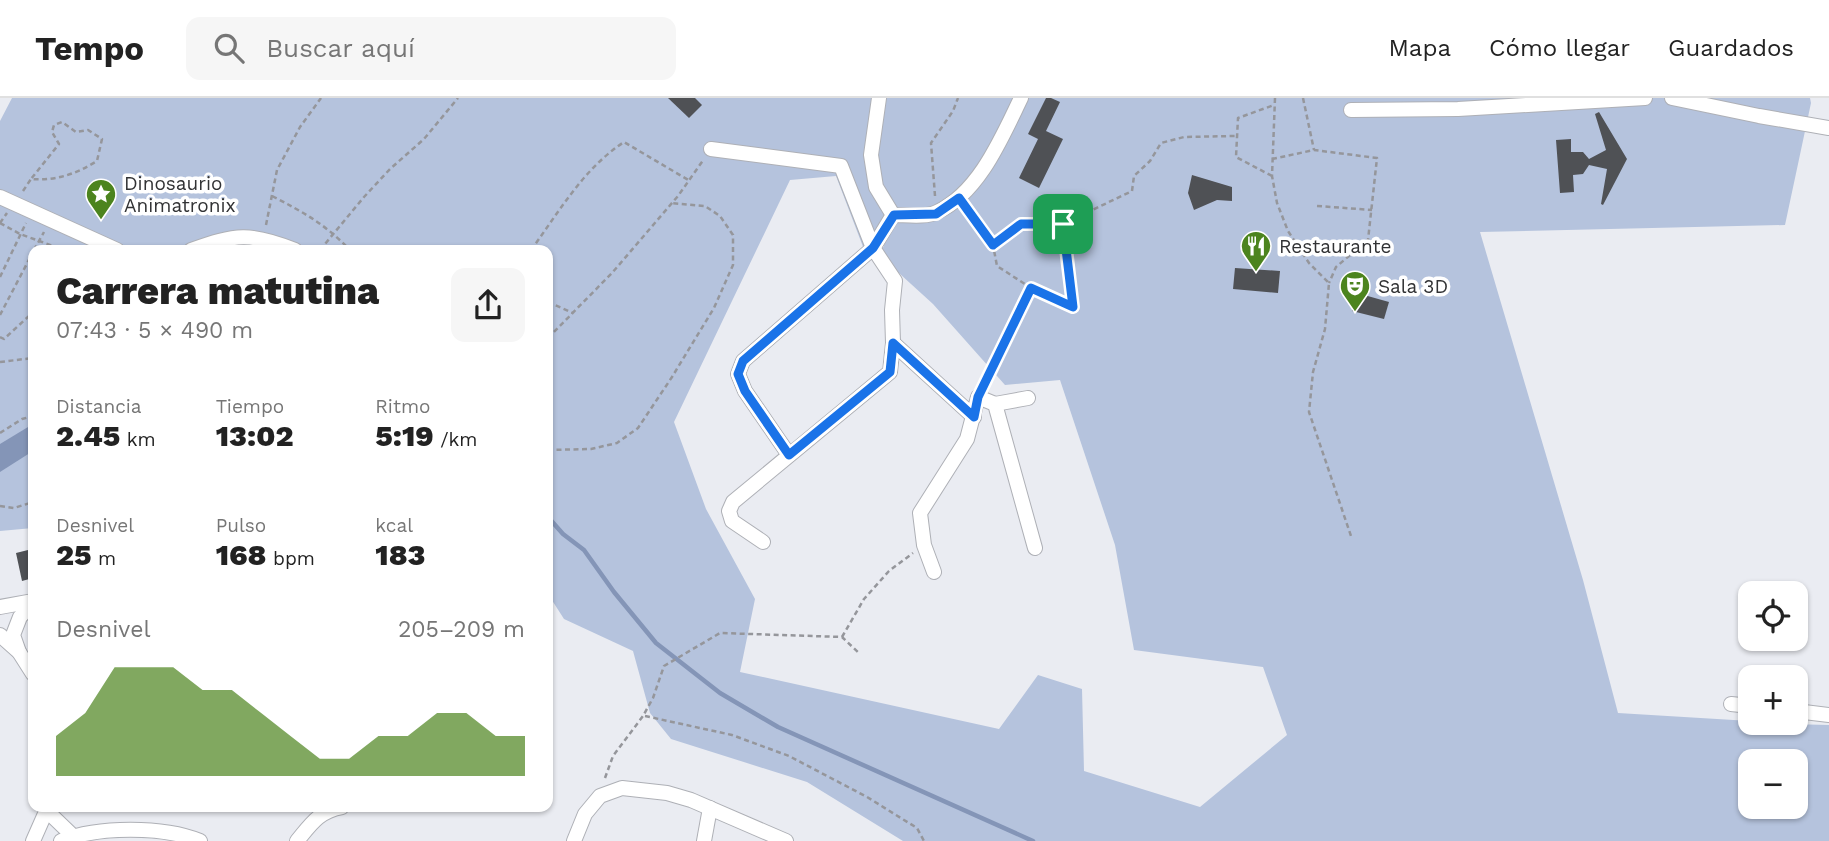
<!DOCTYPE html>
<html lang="es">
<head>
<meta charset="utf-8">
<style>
  :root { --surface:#fff; --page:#f6f6f6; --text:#222; --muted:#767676; --line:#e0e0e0; --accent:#4c841e }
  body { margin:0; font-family:"Work Sans",sans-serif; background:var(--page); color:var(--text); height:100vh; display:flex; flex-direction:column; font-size:26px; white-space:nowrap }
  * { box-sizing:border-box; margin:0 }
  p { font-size:23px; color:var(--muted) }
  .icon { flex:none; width:38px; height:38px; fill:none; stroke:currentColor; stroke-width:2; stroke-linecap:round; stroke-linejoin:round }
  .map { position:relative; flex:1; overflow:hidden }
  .details { position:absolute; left:28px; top:147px; width:525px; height:567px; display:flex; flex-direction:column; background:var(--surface); border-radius:14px; box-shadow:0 2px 5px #0004 }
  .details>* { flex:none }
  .buttons { position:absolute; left:1738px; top:483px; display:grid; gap:14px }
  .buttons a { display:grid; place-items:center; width:70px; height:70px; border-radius:14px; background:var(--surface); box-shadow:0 2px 5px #0004; font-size:35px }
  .pin { position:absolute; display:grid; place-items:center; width:60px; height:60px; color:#fff; margin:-30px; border-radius:14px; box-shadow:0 4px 10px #0006 }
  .round { display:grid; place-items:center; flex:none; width:74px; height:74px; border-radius:14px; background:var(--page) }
  .overview { display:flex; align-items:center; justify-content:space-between; height:119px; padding:0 28px }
  h1 { font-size:38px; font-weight:800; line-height:52px }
  .stats { display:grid; grid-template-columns:repeat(3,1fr); gap:10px; height:119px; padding:7px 28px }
  .stats div { display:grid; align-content:center }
  .stats b { font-size:30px; font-weight:800 }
  .stats small { font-size:19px; font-weight:400 }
  .stats p { font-size:19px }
  .chart { height:196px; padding:14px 28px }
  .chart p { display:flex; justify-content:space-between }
  .chart svg { width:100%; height:126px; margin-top:7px; fill:var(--accent); opacity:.7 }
  header { display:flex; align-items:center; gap:42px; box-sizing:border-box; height:98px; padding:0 35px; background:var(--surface); border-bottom:2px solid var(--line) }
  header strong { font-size:33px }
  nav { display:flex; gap:38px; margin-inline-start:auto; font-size:24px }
  .search { width:490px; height:63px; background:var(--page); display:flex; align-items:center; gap:18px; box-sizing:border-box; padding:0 24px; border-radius:14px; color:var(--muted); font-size:26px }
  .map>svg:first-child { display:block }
  .green { fill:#b5c3dd; fill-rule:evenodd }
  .water { fill:#8495b7 }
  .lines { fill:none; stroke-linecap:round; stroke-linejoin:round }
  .stream { stroke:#8495b7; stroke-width:4.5 }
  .building { fill:#4f5155 }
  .minor-casing { stroke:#aeb0b6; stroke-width:16 }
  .path { stroke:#95969b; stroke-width:2.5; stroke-dasharray:5 3.5; stroke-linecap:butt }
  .minor { stroke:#fff; stroke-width:14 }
  .route-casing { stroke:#fff; stroke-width:14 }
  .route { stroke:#1a73e8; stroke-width:9 }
  .labels { text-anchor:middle; stroke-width:7; stroke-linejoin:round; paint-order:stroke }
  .poi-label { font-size:19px; fill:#313234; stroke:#fff; text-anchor:start }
</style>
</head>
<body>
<header>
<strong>Tempo</strong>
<div class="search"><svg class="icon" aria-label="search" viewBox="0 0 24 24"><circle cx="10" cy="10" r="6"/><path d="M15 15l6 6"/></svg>Buscar aquí</div>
<nav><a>Mapa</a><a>Cómo llegar</a><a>Guardados</a></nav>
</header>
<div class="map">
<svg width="1829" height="743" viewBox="0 0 1829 743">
  <rect width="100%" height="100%" fill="#eaecf2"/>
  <path class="green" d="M12,0h1798l1,5 -26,122 -305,7 103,348 35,133 132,8v2l79,2v116h-926l-96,-59 -136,-43 -21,-26 -17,-62 -69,-32 -16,-25v-344h-515v278l-33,3v-410zM836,78l29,76 15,-14 4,8 -6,8 55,50 72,81 55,-5 55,165 19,105 129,17 24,68 -87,72 -116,-36 -2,-82 -44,-14 -39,54 -259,-57 15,-73 -49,-90 -32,-87 116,-242zM1750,663h46v46h-46z"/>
  <polygon class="water" points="33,326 33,353 0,374 0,346"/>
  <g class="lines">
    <polyline class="stream" points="548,419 563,436 584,452 614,494 656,545 720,595 778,629 1033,743"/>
  </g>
  <g class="building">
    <polygon points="668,0 695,0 702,7 689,20"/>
    <polygon points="1046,0 1051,0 1060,4 1046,33 1063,41 1039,90 1019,80 1038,41 1028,36"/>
    <polygon points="1599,14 1627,61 1603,107 1601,106 1607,71 1589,67 1583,76 1573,77 1574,94 1560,95 1556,42 1571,41 1571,54 1583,54 1589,61 1606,52 1595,16"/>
    <polygon points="1192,77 1232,89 1232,103 1217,102 1194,112 1188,95"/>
    <polygon points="1235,170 1280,173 1278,195 1233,191"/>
    <polygon points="1357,195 1389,204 1384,221 1352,213"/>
    <polygon points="28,452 33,480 22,483 16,455"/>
  </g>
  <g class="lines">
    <g class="minor-casing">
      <g id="minor">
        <polyline points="879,0 871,57 876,89 893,117"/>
        <polyline points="1672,0 1759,18 1829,30"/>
        <polyline points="1351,12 1458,11 1645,0"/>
        <polyline points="711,51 841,68 873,150 895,183 892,212 893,245 890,274 733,404 729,413 732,423 763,444"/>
        <polyline points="0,99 117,152"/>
        <path d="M893,117c13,0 33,3 44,-3 42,-19 65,-75 84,-114"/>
        <path d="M191,152c45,-16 59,-18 104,0"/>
        <polyline points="893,245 974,319"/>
        <polyline points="995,306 1028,300"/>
        <polyline points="789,357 745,293 738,276 743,263 873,150 893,117"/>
        <polyline points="934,474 924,447 920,415 967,341 978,299 995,306 1035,450"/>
        <polyline points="0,509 33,503"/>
        <polyline points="0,537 19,554 33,576"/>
        <polyline points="19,554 13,537 20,519 33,505"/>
        <polyline points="1731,606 1750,608"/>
        <polyline points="1796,613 1829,617"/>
        <polyline points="47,713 73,738 75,743"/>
        <polyline points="33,743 48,709"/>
        <path d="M61,743c37,-15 102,-15 139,0"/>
        <path d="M297,743c14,-17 22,-30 45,-34"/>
        <polyline points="574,743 585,716 600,698 622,690 667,695 691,702 786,743"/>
        <polyline points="704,743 710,710"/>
      </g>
    </g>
    <g class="path">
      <polyline points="1275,0 1272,78 1277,105 1288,133 1309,165 1329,185 1325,231 1313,274 1309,314 1352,441"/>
      <polyline points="1303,0 1314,52"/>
      <polyline points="1272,61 1314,52 1377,60 1368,142 1336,169 1329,185"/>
      <polyline points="1272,78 1236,59 1238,20 1274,7"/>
      <path d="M23,93l8,-12c25,2 45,-5 66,-18l5,-22 -14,-9 -12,2 -14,-10 -8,3 -2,7 7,12 -28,35"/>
      <path d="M272,98c31,16 53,28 78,54"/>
      <polyline points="935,98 931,45 953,13 958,0"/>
      <polyline points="1317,108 1372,112"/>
      <polyline points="967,111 993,147 997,168 1031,190 1073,209 1063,126 1021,126 993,147"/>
      <polyline points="0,125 7,115"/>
      <polyline points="0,125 20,136 53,148 53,152"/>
      <polyline points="1063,126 1132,93 1134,78 1150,63 1161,45 1184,39 1236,38"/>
      <polyline points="266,127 277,72 300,29 321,0"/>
      <polyline points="34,152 44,134"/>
      <polyline points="320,152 364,99 390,71 424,41 458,0"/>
      <path d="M531,152c28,-38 52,-81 93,-108l66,39"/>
      <polyline points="0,179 26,125"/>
      <polyline points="548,204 573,215"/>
      <polyline points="0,217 33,154"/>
      <polyline points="0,239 4,241 30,217 33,211"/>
      <polyline points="548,240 612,175 678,98 704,61"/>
      <polyline points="0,264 33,260"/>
      <polyline points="33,270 33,278"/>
      <polyline points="984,288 1031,190"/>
      <polyline points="0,335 22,321 33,318"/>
      <polyline points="548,352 591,351 617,345 638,330 672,279 714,210 733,167 733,137 720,118 705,108 671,105"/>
      <polyline points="0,408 14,410 33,404"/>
      <polyline points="842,539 864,501 889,473 913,455"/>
      <polyline points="645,618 732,637 789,658 867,699 917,730 924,743"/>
      <polyline points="605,680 613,658 643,618 653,600 664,568 720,535 842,539 860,556"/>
    </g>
    <use href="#minor" class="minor"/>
  </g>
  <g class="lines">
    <g class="route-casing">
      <polygon id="route" points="959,100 993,147 1021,126 1063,126 1073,209 1031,190 978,299 974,319 893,245 890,274 789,357 745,293 738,276 743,263 873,150 894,117 936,116"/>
    </g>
    <use href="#route" class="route"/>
  </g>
  <defs>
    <g id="sight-pin" transform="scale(1.575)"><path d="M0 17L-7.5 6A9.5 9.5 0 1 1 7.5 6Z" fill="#4c841e" stroke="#fff"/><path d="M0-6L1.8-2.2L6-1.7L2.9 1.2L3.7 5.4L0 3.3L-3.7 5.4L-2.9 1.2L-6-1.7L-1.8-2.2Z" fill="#fff"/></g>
    <g id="restaurant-pin" transform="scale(1.575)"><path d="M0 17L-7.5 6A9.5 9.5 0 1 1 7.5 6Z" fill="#4c841e" stroke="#fff"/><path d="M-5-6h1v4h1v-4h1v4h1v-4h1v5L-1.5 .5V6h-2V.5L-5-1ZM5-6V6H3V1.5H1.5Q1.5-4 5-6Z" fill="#fff"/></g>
    <g id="theatre-pin" transform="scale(1.575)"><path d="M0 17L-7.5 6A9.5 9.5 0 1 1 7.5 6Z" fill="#4c841e" stroke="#fff"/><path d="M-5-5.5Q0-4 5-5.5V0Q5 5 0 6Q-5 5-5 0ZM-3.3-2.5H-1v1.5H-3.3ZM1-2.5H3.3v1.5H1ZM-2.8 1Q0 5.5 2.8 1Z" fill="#fff"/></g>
  </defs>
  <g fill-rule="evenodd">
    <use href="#sight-pin" x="101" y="96"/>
    <use href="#restaurant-pin" x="1256" y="148"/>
    <use href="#theatre-pin" x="1355" y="188"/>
  </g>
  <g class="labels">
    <g class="poi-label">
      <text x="124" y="92">Dinosaurio<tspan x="124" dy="22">Animatronix</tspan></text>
      <text x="1279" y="155">Restaurante</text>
      <text x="1378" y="195">Sala 3D</text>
    </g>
  </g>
</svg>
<div class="buttons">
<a><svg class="icon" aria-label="locate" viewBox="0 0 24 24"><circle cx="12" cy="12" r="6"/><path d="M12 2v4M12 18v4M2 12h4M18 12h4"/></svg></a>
<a>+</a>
<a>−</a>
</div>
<div class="pin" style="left:1063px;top:126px;background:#1e9e55"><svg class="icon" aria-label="arrive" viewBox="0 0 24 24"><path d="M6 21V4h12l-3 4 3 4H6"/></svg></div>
<section class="details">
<div class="overview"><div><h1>Carrera matutina</h1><p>07:43 · 5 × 490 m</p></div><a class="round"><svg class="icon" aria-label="share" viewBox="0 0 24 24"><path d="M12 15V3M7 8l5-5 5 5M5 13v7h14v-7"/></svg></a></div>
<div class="stats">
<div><p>Distancia</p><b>2.45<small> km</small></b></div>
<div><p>Tiempo</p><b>13:02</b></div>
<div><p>Ritmo</p><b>5:19<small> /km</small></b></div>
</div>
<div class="stats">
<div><p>Desnivel</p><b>25<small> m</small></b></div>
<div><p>Pulso</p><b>168<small> bpm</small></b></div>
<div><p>kcal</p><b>183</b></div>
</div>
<div class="chart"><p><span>Desnivel</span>205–209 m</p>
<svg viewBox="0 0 160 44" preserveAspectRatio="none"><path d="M0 44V30L10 22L20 6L30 6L40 6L50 14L60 14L70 22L80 30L90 38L100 38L110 30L120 30L130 22L140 22L150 30L160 30V44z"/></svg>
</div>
</section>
</div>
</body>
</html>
